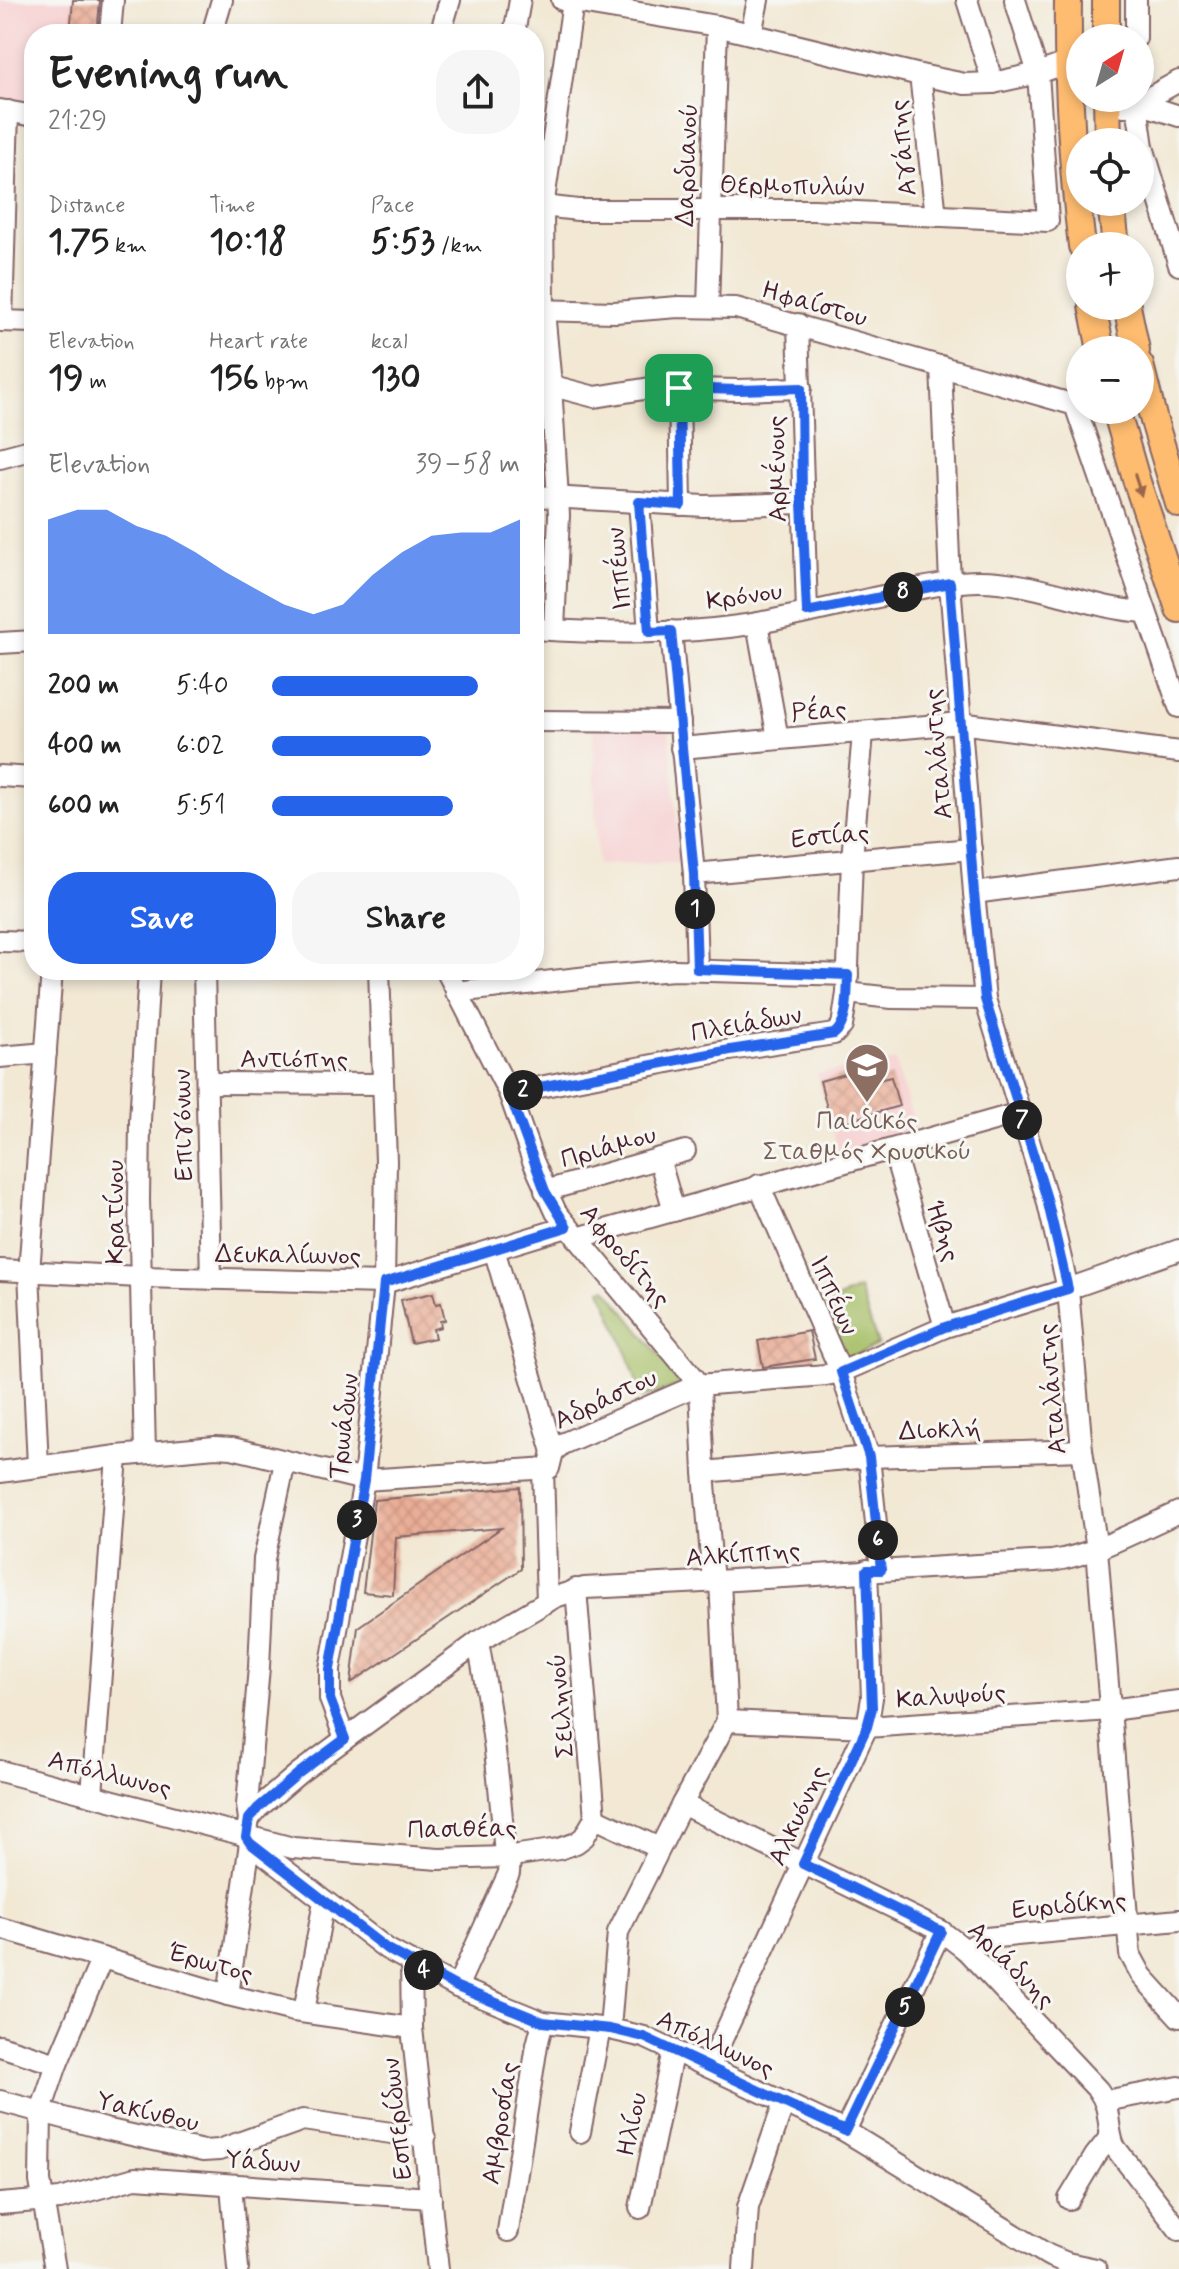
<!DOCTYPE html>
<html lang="en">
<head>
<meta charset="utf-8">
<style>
  :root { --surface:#fff; --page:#f6f6f6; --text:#222; --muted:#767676; --accent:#2563eb }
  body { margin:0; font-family:Mynerve,sans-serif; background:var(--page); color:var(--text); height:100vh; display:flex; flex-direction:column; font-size:30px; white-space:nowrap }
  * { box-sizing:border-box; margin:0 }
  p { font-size:26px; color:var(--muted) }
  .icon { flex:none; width:44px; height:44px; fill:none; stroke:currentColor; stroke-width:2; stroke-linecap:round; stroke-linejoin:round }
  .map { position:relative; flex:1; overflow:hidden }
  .side { position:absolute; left:24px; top:24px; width:520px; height:956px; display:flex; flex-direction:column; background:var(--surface); border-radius:32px; box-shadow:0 4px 12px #0003 }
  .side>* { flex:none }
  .needle { width:52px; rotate:37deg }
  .controls { position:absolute; left:1066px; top:24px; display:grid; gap:16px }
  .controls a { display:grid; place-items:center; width:88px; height:88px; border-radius:50%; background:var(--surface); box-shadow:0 4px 12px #0003; font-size:40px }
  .pin { position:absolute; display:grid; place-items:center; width:68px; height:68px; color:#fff; margin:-34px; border-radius:16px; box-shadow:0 4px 12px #0006 }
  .km { position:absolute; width:40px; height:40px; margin:-20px; border-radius:50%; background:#222; color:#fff; font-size:22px; line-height:40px; text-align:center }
  .round { display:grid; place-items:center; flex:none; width:84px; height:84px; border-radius:32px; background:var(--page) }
  .head { display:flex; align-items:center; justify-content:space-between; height:136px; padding:0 24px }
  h1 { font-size:44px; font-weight:700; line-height:60px }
  .metrics { display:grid; grid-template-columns:repeat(3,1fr); gap:12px; height:136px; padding:8px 24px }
  .metrics div { display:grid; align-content:center }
  .metrics b { font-size:34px; font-weight:700 }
  .metrics small { font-size:22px; font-weight:400 }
  .metrics p { font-size:22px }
  .chart { height:224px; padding:16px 24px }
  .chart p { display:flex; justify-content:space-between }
  .chart svg { width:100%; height:144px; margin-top:8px; fill:var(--accent); opacity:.7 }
  .action { display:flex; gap:16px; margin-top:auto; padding:16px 24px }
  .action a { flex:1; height:92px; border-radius:32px; background:var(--accent); color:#fff; font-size:32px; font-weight:700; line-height:92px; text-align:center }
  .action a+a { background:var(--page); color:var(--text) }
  ul { padding:0 24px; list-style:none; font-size:26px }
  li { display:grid; grid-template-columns:128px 96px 1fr; align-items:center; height:60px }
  li i { height:20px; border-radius:10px; background:var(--accent) }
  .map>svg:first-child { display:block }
  .built { fill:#f7cfd0 }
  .green { fill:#a5be64; stroke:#786e48; stroke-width:2 }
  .building { fill:url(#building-cross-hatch) }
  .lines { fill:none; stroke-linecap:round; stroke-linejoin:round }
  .minor-casing { stroke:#856566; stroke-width:24 }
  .major-casing { stroke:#856566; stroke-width:30 }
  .minor { stroke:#fff; stroke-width:20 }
  .major { stroke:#febc70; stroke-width:26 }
  .oneway { fill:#9b664a }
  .route-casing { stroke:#fff; stroke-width:16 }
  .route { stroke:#2563eb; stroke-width:10 }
  .labels { text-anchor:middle; stroke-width:6; stroke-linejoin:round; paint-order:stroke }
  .street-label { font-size:26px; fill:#4a1f2b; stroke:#f6f6f2 }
  .education-label { font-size:26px; fill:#785e54; stroke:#f6f6f2 }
</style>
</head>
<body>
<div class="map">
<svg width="1179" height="2269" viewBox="0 0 1179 2269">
  <defs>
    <pattern id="building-cross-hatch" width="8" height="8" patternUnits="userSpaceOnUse" patternTransform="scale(2)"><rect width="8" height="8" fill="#eaad95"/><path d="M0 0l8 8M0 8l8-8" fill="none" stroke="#ca9481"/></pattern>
  </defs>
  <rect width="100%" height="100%" fill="#f6f6f2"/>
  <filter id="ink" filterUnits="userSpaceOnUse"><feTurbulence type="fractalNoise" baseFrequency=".0125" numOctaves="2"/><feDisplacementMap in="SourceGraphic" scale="16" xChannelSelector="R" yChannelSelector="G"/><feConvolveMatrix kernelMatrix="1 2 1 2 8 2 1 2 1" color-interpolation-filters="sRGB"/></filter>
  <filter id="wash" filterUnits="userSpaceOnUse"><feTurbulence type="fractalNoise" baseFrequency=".006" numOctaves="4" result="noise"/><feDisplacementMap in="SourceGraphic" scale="32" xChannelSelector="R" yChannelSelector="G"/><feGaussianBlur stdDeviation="1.8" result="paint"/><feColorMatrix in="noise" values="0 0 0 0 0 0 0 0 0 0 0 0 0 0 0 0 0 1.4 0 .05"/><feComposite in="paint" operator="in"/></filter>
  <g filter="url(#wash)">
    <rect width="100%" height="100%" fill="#f2e8d3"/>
    <g class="built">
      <polygon points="0,0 107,0 104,34 34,34 34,107 0,101"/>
      <polygon points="593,729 669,729 680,863 597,865"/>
      <polygon points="895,1061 917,1134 840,1157 817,1074"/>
    </g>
    <g class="green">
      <polygon points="606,1288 682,1384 642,1398 628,1355 601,1289"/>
      <polygon points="859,1289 878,1345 842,1360 821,1306"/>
    </g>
    <g id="blocks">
      <g class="building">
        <polygon points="73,0 100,0 97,34 70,34"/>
        <polygon points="870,1067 874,1081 891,1077 899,1106 841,1123 840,1117 830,1119 820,1081"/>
        <polygon points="433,1293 436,1304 441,1303 445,1320 440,1321 441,1327 433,1329 435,1338 411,1343 401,1300"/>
        <polygon points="809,1331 815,1359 763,1367 758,1341"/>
        <polygon points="520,1487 521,1569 351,1683 358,1627 501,1528 396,1537 393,1595 363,1592 374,1500"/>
      </g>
    </g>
  </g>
  <g filter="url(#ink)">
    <use href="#blocks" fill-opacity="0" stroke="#856566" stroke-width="2"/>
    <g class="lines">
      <g class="minor-casing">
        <g id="minor">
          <polyline points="562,0 717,26 920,75 965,84 993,83 1038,73 1067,63"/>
          <polyline points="967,0 993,83"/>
          <polyline points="110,34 113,0"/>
          <polyline points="212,34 222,0"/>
          <polyline points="440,34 450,0"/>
          <polyline points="514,34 520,0"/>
          <polyline points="751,34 758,0"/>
          <polyline points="1136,38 1136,0"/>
          <polyline points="920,75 936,216"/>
          <polyline points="1136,98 1143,147 1179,265"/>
          <polyline points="1136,105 1179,81"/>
          <polyline points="1123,106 1148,106 1179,116"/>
          <polyline points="0,110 34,116"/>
          <polyline points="534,205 578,210 814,210 1048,221 1038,73 1015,0"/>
          <polyline points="708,307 717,26"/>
          <polyline points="534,310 615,312 678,307 736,308 1075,405 1179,707"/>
          <polyline points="0,321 34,322"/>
          <polyline points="2,321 8,111"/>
          <polyline points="798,324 807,612"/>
          <polyline points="941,366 950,583 974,893 985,999 1047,1199 1068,1289 1082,1450 1097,1549 1130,1954 1142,1976 1179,2017"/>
          <polyline points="534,381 595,397 650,388 738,390 801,388"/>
          <polyline points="679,388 681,505"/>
          <polyline points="0,458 34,449"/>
          <polyline points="534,496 704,506 802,503"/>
          <polyline points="639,502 649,632"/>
          <polyline points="757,623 778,739"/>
          <path d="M534,629c73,5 153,6 224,-6 48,-9 96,-21 143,-31 26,-5 52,-11 78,-11 58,0 110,28 167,31"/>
          <polyline points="554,630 559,515 551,385 544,311 543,207 573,2"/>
          <polyline points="671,631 694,874 697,969"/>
          <polyline points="0,643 34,641"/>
          <polyline points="534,721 680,722"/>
          <polyline points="681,748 960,723 1179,752"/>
          <polyline points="0,776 34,778"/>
          <polyline points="694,874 971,849"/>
          <polyline points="974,893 1179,866"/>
          <polyline points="0,941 34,942"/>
          <polyline points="204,970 211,1279"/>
          <polyline points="446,970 509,1093 533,1161 556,1212 695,1379 700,1389 704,1472 713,1582"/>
          <polyline points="456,992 588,977 674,970 848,975"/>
          <polyline points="847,993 892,998 985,999"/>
          <polyline points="0,1057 46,1053"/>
          <polyline points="207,1083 382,1084"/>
          <polyline points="509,1093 730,1050 834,1034 842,1026 847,993 852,859 863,733"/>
          <polyline points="893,1149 945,1327"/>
          <polyline points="659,1158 674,1211"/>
          <polyline points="759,1185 841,1372 869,1457 881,1570"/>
          <polyline points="545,1191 685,1151"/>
          <polyline points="577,1238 1019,1113"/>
          <polyline points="494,1249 553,1452"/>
          <polyline points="0,1270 140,1277 384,1283 567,1227"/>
          <polyline points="145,1453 139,1199 140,1121 149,970"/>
          <polyline points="38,1466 29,1272 52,970"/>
          <polyline points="543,1469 547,1602"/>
          <polyline points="0,1472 117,1456 215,1447 232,1448 364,1480 549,1468 553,1452 562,1444 698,1385 826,1375 841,1372 945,1327 1068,1289 1179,1250"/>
          <polyline points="704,1472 869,1457 1082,1450"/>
          <polyline points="576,1589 595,1818"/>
          <path d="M478,1642c14,72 22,142 27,215"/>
          <polyline points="727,1721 867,1727 1110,1710 1179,1701"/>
          <polyline points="345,1739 330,1699 330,1669 364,1480 384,1283 386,1161 379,970"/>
          <polyline points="0,1771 293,1848 439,1859 505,1857 559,1849 576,1843 584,1837 595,1818 659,1848"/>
          <polyline points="92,1795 117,1456"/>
          <path d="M682,1804l259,127 25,19 132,140c14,19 8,35 16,56l65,84"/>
          <polyline points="249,1819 247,1805 259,1667 264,1559 285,1462"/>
          <path d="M246,1837l3,-18 9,-11 41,-35 46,-34 133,-97 77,-45 29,-9c156,-7 312,-19 468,-27 45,-7 86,-31 127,-49"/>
          <polyline points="246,1837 250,1843 387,1949 457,1987 543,2022 610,2029 644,2037 845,2131 1048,2255 1067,2263 1096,2269"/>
          <polyline points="0,1928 228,1995 294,2011 412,2028"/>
          <polyline points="966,1950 986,1938 1179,1920"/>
          <polyline points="411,1962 412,2028 438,2269"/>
          <polyline points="457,1987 509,1873 510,1856"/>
          <polyline points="228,1995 250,1843"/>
          <polyline points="304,2012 324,1901"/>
          <polyline points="610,2029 618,1932 682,1804 727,1721 720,1581"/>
          <polyline points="0,2046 57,2064"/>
          <polyline points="709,2067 867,1727 872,1698 867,1570"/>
          <polyline points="0,2101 105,2129 203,2151 219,2150 303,2120 425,2138"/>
          <polyline points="1105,2101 1179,2087"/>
          <polyline points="845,2131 941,1931"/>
          <polyline points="580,2132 600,2028"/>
          <polyline points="231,2185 238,2269"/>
          <polyline points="1069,2199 1095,2156 1110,2137"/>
          <polyline points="0,2204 60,2199 135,2178 431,2198"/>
          <polyline points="640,2208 673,2050"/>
          <polyline points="508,2231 537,2045 543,2022"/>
          <polyline points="55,2269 40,2181 41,2111 57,2064 102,1958"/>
          <polyline points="744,2269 748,2207 784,2103"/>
        </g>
      </g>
      <g class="major-casing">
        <g id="major">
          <path d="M1068,0c-1,82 4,164 14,246"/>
          <polyline points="1106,0 1106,38"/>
          <polyline points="1107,98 1108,142"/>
          <polyline points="1111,202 1116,246"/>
          <polyline points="1092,306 1101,350"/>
          <polyline points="1127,306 1136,350"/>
          <polyline points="1140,365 1154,421 1179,504"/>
          <polyline points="1116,410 1136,479 1179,609"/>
        </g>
      </g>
      <use href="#minor" class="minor"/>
      <use href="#major" class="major"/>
    </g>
    <defs><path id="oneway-solid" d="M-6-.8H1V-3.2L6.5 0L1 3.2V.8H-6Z" transform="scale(2)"/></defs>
    <use class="oneway" href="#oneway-solid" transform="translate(1138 485) rotate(72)"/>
  </g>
  <g class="lines" filter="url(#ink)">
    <g class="route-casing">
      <path id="route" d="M679,388l59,2 63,-2 1,115 5,109 143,-29 24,310 11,106 62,200 21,90 -123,38 -104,45 28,85 12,113h-14l5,138 -5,19 -64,137 138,67 -96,200 -201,-94 -34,-8 -67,-7 -86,-35 -70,-38 -137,-106 -4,-6 3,-18 9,-11 41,-35 46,-34 -15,-40v-30l34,-189 20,-197 183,-56 -22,-36 -36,-98 221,-43 104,-16c15,-12 13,-41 14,-59l-151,-6 -3,-95 -23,-243 -22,1 -10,-130 42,3z"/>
    </g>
    <use href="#route" class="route"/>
  </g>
  <defs>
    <g id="school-pin" transform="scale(2.3)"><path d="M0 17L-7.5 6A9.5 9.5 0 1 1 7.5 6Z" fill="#8d6e63" stroke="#f6f6f2"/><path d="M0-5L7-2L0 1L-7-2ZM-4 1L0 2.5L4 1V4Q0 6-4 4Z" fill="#fff"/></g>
  </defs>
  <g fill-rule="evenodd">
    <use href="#school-pin" x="867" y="1065"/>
  </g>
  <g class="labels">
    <g class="street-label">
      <text transform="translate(902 148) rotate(-96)" y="9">Αγάπης</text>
      <text transform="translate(686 165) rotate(-88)" y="9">Δαρδιανού</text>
      <text transform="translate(792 185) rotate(1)" y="9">Θερμοπυλών</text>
      <text transform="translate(815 303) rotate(16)" y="9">Ηφαίστου</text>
      <text transform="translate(776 469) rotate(-91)" y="9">Αρμένους</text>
      <text transform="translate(618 569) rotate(-95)" y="9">Ιππέων</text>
      <text transform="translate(744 595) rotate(-8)" y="9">Κρόνου</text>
      <text transform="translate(819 710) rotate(-4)" y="9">Ρέας</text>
      <text transform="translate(937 754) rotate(-95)" y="9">Αταλάντης</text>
      <text transform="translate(830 835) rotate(-5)" y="9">Εστίας</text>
      <text transform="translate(746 1023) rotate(-10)" y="9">Πλειάδων</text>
      <text x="294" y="1067">Αντιόπης</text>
      <text transform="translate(182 1125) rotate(-91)" y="9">Επιγόνων</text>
      <text transform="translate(608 1146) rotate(-16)" y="9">Πριάμου</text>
      <text transform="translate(114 1212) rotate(-90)" y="9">Κρατίνου</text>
      <text transform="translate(944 1231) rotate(73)" y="9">Ήβης</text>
      <text transform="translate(288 1254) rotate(1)" y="9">Δευκαλίωνος</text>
      <text transform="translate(626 1255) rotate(50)" y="9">Αφροδίτης</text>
      <text transform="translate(835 1295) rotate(66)" y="9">Ιππέων</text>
      <text transform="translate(1051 1389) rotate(-95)" y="9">Αταλάντης</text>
      <text transform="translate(605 1398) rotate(-25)" y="9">Αδράστου</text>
      <text transform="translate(343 1426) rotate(-83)" y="9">Τρωάδων</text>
      <text transform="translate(940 1429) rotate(-2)" y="9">Διοκλή</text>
      <text transform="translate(743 1553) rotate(-4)" y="9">Αλκίππης</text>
      <text transform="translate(951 1695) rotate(-4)" y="9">Καλυψούς</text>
      <text transform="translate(560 1706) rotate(-95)" y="9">Σειληνού</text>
      <text transform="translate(110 1773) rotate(14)" y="9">Απόλλωνος</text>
      <text transform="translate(797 1815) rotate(-65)" y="9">Αλκυόνης</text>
      <text transform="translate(462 1828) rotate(-1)" y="9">Πασιθέας</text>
      <text transform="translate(1069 1904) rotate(-5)" y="9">Ευριδίκης</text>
      <text transform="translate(211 1962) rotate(16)" y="9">Έρωτος</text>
      <text transform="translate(1012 1964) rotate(45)" y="9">Αριάδνης</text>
      <text transform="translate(716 2043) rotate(25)" y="9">Απόλλωνος</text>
      <text transform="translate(148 2111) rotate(13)" y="9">Υακίνθου</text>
      <text transform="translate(396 2119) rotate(-96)" y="9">Εσπερίδων</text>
      <text transform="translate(499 2123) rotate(-81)" y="9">Αμβροσίας</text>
      <text transform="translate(631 2124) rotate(-78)" y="9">Ηλίου</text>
      <text transform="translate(263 2161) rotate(4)" y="9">Υάδων</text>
    </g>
    <g class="education-label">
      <text x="867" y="1129">Παιδικός<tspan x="867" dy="30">Σταθμός Χρυσικού</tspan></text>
    </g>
  </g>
</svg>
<div class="controls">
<a><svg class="needle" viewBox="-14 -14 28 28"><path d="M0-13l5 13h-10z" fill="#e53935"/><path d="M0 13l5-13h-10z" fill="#767676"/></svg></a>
<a><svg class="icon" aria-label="locate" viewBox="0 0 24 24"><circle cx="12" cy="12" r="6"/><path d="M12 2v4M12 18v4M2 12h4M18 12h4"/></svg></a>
<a>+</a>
<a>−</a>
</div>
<div class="pin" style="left:679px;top:388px;background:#1e9e55"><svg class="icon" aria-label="arrive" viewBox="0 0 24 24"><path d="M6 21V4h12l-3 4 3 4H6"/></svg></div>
<b class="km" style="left:695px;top:909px">1</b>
<b class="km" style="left:523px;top:1090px">2</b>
<b class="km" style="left:357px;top:1520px">3</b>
<b class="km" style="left:424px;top:1970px">4</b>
<b class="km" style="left:905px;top:2007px">5</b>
<b class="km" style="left:878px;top:1540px">6</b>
<b class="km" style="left:1022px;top:1120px">7</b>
<b class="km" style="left:903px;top:592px">8</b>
<section class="side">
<div class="head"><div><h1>Evening run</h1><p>21:29</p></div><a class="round"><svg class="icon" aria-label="share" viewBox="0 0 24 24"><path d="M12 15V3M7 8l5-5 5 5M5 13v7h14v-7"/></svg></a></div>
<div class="metrics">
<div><p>Distance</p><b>1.75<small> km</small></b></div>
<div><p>Time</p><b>10:18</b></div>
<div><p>Pace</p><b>5:53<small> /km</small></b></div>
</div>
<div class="metrics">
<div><p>Elevation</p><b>19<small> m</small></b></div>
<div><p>Heart rate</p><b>156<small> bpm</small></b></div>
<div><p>kcal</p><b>130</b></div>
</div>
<div class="chart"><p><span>Elevation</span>39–58 m</p>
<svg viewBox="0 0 160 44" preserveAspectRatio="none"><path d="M0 44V9L10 6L20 6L30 11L40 14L50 19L60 25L70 30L80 35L90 38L100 35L110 26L120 19L130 14L140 13L150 13L160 9V44z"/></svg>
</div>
<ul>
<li><b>200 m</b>5:40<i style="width:83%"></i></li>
<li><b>400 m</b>6:02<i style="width:64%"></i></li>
<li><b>600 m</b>5:51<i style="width:73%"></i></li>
</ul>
<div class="action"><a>Save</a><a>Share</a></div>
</section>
</div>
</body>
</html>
